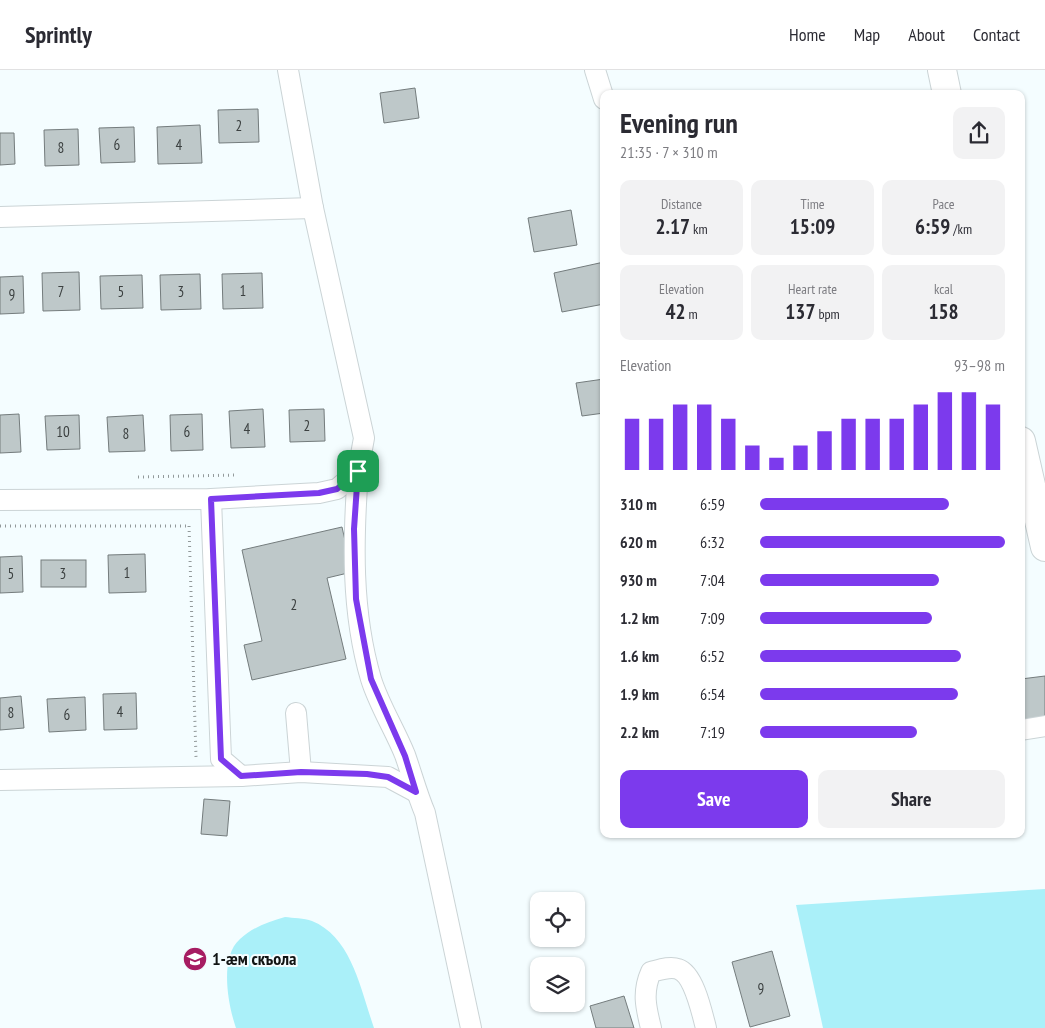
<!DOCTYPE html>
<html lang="en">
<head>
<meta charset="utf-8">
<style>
  :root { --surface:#fff; --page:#f2f2f3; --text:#2b2b33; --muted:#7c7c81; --line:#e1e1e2; --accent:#7c3aed }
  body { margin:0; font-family:"PT Sans Narrow",sans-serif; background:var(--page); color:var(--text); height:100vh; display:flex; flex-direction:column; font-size:19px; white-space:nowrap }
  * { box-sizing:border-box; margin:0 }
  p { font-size:16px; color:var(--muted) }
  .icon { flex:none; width:28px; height:28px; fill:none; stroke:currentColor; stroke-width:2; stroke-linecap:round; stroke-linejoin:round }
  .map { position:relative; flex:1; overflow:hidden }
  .side { position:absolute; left:600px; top:20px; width:425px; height:748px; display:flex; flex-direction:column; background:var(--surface); border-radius:10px; box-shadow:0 1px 4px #0004 }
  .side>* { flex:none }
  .buttons { position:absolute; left:530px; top:822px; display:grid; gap:10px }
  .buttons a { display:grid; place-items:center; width:55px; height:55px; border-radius:10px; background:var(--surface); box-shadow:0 1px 4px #0004; font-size:25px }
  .pin { position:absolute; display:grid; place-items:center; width:42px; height:42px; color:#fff; margin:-21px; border-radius:10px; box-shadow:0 2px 8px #0006 }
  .round { display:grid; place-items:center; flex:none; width:52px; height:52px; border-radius:10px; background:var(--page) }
  .headline { display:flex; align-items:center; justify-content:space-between; height:85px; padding:0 20px }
  h1 { font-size:28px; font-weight:700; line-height:38px }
  .stats { display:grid; grid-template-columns:repeat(3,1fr); gap:8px; height:85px; padding:5px 20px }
  .stats div { display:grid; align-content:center; border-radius:10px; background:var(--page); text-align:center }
  .stats b { font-size:21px; font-weight:700 }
  .stats small { font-size:14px; font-weight:400 }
  .stats p { font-size:14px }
  .chart { height:140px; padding:10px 20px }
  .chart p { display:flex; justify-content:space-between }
  .chart svg { width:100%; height:90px; margin-top:5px; stroke:var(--accent); stroke-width:6 }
  .primary-button { display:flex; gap:10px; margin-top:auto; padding:10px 20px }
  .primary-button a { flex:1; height:58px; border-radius:10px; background:var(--accent); color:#fff; font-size:20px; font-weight:700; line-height:58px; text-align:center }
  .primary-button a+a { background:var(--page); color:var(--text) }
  ul { padding:0 20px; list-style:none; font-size:16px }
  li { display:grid; grid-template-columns:80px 60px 1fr; align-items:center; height:38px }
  li i { height:12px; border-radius:6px; background:var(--accent) }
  header { display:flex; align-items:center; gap:30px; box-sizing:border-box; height:70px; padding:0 25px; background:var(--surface); border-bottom:1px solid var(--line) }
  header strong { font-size:24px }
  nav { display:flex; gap:28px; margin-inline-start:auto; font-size:18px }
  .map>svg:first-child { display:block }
  .green { fill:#aaf0f9 }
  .building { fill:#bec8c9; stroke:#747c7d }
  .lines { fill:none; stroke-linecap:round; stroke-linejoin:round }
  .minor-casing { stroke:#cbd4d6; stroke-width:22 }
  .highway-casing { stroke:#cbd4d6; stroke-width:30 }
  .path { stroke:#92999a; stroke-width:3; stroke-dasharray:1 4; stroke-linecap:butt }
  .minor { stroke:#fff; stroke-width:20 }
  .highway { stroke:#fff; stroke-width:28 }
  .route-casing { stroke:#fff; stroke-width:10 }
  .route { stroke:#7c3aed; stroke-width:6 }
  .labels { text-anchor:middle; stroke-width:4; stroke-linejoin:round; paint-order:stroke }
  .number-label { font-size:15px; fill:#3c4141 }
  .poi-label { font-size:18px; font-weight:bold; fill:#111414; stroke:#f4fdff; text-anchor:start }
</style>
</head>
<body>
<header>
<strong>Sprintly</strong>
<nav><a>Home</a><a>Map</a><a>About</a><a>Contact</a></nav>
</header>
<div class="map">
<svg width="1045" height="958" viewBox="0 0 1045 958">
  <rect width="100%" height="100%" fill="#f4fdff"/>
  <g class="green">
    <polygon points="1045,819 1045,958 823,958 796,835"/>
    <path d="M285,847c8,1 19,1 27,4 40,16 49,70 62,107h-138c-8,-23 -17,-71 4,-89 13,-12 28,-17 45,-22z"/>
  </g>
  <g class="building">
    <polygon points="415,18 419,48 384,53 380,23"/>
    <polygon points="258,39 259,72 219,73 218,40"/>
    <polygon points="200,55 202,93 158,94 157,57"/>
    <polygon points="134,57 135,92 101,93 99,58"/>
    <polygon points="78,59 79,95 45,96 44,60"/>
    <polygon points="0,63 14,63 15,94 0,95"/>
    <polygon points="571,140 577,175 534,182 528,148"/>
    <polygon points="604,192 604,234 562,242 554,203"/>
    <polygon points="79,202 80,240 43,241 42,203"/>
    <polygon points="262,203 263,238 223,239 222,204"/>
    <polygon points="200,204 201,239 161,240 160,205"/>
    <polygon points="142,205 143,238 101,239 100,206"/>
    <polygon points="23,206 24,243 0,244 0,207"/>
    <polygon points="604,309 604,343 582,346 576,313"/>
    <polygon points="263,339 265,377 231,378 229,341"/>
    <polygon points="324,339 325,371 290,372 289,340"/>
    <polygon points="19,344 21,382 0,383 0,345"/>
    <polygon points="202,344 203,380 171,381 170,345"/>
    <polygon points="79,345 80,379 47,380 45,346"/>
    <polygon points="143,345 145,381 109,382 107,347"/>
    <polygon points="342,457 352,502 327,508 346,589 252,610 244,575 262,571 242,480"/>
    <polygon points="145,484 146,522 109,523 108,485"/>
    <polygon points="22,486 23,522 0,523 0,487"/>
    <rect x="41" y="490" width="45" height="27"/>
    <polygon points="1045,606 1045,651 1021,654 1021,609"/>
    <polygon points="136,623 137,659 104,660 103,624"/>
    <polygon points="21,626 24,658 0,660 0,628"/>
    <polygon points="85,627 86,660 49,662 47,629"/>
    <polygon points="204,729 230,731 227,766 201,764"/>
    <polygon points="772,881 790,946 750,957 732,892"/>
    <polygon points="624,926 634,958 596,958 590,936"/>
  </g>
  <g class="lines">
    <g class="minor-casing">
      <g id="minor">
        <polyline points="595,0 604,29"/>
        <polyline points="0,147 313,138"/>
        <path d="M358,401c-5,69 -7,140 13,208 8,26 24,51 34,76 7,20 12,39 20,58l46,215"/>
        <polyline points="211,429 221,689 241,706"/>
        <polyline points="0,430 211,429 319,423 337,419 358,401 364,368 313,138 288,0"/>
        <polyline points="296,643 301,702"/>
        <polyline points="1021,660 1045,656"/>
        <polyline points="0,710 241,706 301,702 388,707 416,722"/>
        <path d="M651,958c-5,-20 -9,-36 0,-56 8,-2 19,-6 27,-3 16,5 24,44 28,59"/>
      </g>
    </g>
    <g class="highway-casing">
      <g id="highway">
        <polyline points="942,0 947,24"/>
        <polyline points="1021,371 1045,477"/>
      </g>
    </g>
    <g class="path">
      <polyline points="138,407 237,405"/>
      <polyline points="0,456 190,456"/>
      <polyline points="189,456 196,687"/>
    </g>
    <use href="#minor" class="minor"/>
    <use href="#highway" class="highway"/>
  </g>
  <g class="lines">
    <g class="route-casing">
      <polygon id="route" points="358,401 354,459 356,529 371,609 405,686 416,722 388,707 367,704 301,702 241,706 221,689 211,429 319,423 337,419"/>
    </g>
    <use href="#route" class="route"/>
  </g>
  <defs>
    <g id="school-disc" transform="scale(1.25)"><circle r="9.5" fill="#a61c62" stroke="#f4fdff"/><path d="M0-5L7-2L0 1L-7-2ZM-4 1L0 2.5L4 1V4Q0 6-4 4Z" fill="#fff"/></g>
  </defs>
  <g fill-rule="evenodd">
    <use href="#school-disc" x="195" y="889"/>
  </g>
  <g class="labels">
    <g class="number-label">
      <text x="239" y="61">2</text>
      <text x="117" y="80">6</text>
      <text x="179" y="80">4</text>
      <text x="61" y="83">8</text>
      <text x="243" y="226">1</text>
      <text x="61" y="227">7</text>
      <text x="121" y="227">5</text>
      <text x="181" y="227">3</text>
      <text x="12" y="230">9</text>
      <text x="307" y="361">2</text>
      <text x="247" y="364">4</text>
      <text x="63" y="367">10</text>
      <text x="187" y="367">6</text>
      <text x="126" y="369">8</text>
      <text x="127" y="508">1</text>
      <text x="11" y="509">5</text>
      <text x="63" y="509">3</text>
      <text x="294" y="540">2</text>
      <text x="120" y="647">4</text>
      <text x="11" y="648">8</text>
      <text x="67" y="650">6</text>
      <text x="761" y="924">9</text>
    </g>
    <g class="poi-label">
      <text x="212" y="895">1-æм скъола</text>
    </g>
  </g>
</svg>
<div class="buttons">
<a><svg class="icon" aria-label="locate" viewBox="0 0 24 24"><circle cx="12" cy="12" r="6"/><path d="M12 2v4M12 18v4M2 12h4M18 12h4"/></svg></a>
<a><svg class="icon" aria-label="layers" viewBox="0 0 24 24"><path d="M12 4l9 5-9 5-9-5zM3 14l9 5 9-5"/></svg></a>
</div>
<div class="pin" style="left:358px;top:401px;background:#1e9e55"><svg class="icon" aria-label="arrive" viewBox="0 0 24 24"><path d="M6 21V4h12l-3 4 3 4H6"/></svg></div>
<section class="side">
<div class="headline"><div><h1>Evening run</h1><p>21:35 · 7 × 310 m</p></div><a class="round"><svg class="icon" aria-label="share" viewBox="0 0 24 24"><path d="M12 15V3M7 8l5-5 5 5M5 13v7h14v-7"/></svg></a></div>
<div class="stats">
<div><p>Distance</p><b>2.17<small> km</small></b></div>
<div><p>Time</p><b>15:09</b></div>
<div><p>Pace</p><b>6:59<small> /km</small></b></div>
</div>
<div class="stats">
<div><p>Elevation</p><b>42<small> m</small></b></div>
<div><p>Heart rate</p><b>137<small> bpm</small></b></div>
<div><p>kcal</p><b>158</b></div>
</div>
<div class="chart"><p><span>Elevation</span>93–98 m</p>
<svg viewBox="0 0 160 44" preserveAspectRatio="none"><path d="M5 44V19M15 44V19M25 44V12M35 44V12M45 44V19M55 44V32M65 44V38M75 44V32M85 44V25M95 44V19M105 44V19M115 44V19M125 44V12M135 44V6M145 44V6M155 44V12"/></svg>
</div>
<ul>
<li><b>310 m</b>6:59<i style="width:77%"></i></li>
<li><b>620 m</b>6:32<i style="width:100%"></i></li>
<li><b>930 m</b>7:04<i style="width:73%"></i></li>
<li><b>1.2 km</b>7:09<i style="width:70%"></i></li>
<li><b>1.6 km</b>6:52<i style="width:82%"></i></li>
<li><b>1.9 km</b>6:54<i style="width:81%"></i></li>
<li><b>2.2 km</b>7:19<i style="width:64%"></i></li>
</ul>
<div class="primary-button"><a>Save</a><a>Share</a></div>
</section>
</div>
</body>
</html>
